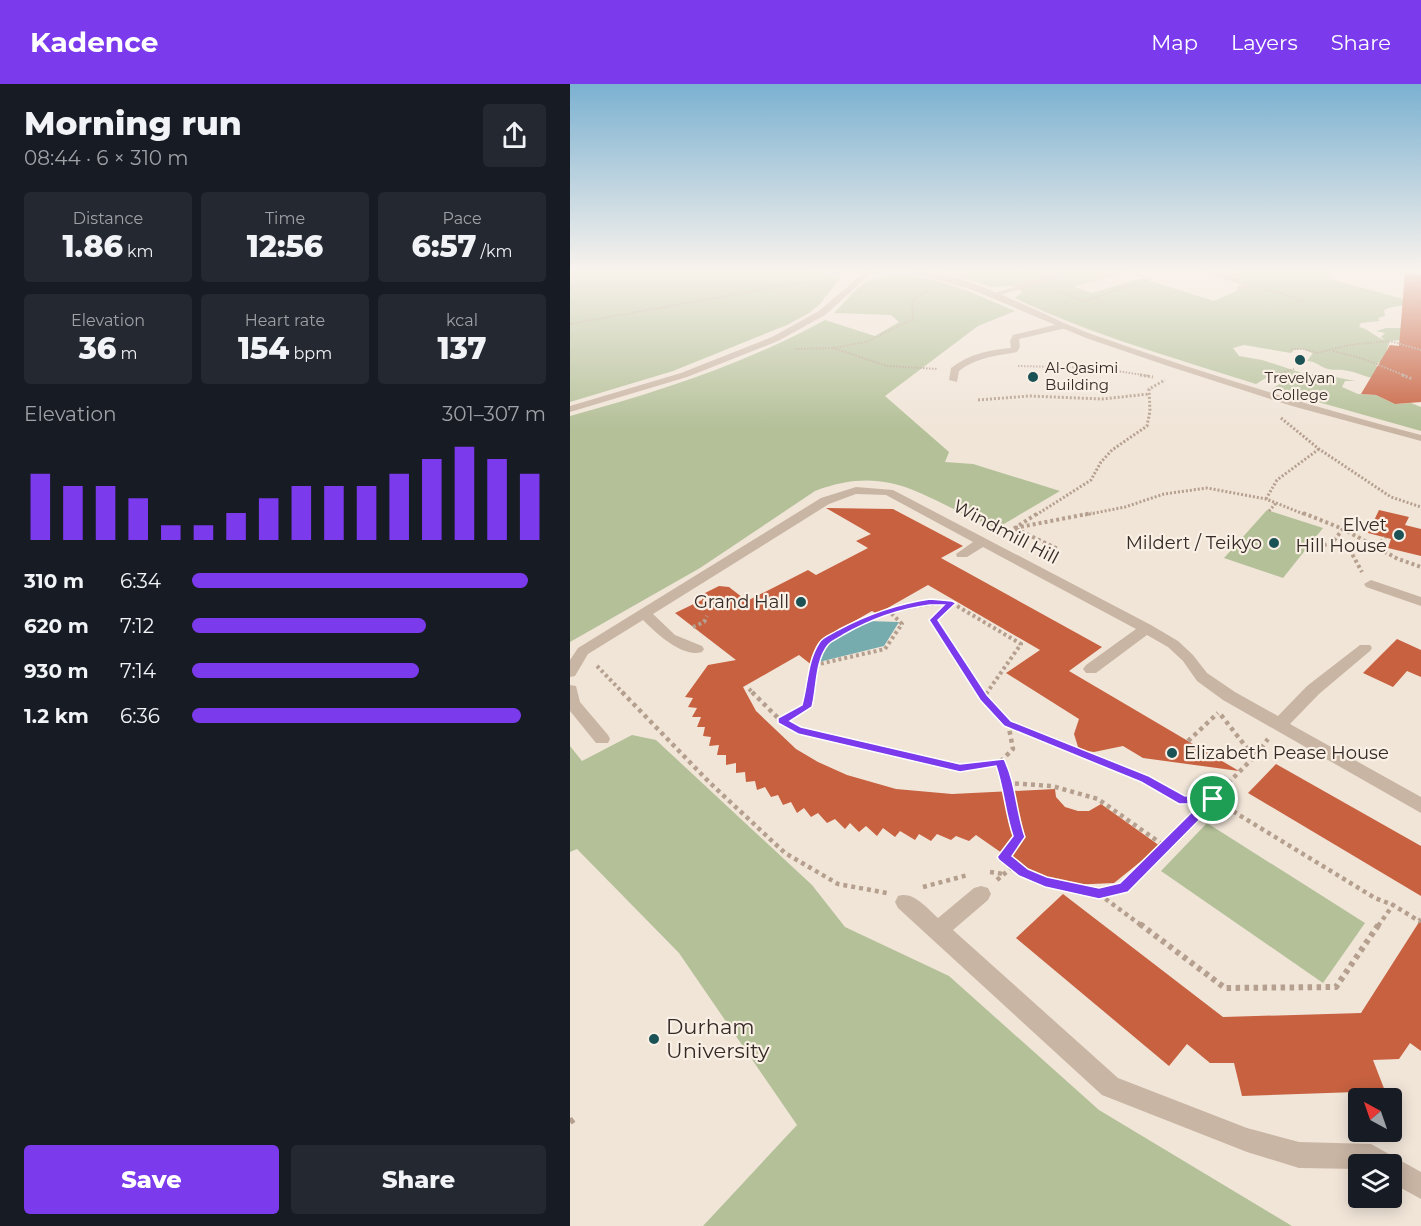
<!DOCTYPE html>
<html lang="en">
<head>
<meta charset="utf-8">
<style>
  :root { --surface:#171b24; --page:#242831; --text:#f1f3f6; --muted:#9ea1a6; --accent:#7c3aed }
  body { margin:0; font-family:Montserrat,sans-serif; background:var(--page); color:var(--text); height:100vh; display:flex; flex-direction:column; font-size:22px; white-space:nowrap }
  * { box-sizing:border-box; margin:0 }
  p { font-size:20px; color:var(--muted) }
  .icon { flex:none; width:33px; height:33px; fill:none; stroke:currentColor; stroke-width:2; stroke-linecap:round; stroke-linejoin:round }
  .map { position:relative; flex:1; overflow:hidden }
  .panel { display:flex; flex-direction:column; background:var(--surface); width:570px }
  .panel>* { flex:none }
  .needle { width:39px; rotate:320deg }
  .tools { position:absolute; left:778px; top:1004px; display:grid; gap:12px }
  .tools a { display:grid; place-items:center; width:54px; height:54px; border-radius:6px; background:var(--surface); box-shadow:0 3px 15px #0003; font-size:30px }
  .pin { position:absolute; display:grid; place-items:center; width:51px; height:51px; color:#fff; margin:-26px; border:3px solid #fff; border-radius:50%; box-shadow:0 2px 6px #0007 }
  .round { display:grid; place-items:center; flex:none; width:63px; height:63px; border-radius:6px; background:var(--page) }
  .summary { display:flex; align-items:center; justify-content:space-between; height:102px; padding:0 24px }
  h1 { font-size:33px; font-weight:800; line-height:45px }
  .figures { display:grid; grid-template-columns:repeat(3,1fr); gap:9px; height:102px; padding:6px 24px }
  .figures div { display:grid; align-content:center; border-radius:6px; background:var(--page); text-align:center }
  .figures b { font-size:30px; font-weight:800 }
  .figures small { font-size:16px; font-weight:400 }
  .figures p { font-size:16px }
  .chart { height:168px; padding:12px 24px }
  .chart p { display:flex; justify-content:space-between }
  .chart svg { width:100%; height:108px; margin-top:6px; stroke:var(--accent); stroke-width:6 }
  .primary-button { display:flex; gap:12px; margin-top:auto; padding:12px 24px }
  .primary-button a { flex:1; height:69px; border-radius:6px; background:var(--accent); color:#fff; font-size:24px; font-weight:800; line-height:69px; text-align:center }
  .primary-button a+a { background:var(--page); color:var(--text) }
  ul { padding:0 24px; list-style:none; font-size:20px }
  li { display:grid; grid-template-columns:96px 72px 1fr; align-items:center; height:45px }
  li i { height:15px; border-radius:8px; background:var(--accent) }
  header { display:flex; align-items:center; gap:36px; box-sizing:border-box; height:84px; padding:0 30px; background:var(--accent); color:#fff }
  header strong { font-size:28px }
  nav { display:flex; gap:33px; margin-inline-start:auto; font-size:21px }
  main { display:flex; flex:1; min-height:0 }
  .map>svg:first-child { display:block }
  .green { fill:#b3c098 }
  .water { fill:#77acae }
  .building { fill:#c76140 }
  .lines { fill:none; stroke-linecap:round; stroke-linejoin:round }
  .path-far4 { stroke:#b59f8e; stroke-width:2; stroke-dasharray:1.5 1.5; stroke-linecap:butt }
  .path-far3 { stroke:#b59f8e; stroke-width:3; stroke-dasharray:2 2; stroke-linecap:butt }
  .path-far2 { stroke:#b59f8e; stroke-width:4; stroke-dasharray:3 3; stroke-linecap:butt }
  .path-far1 { stroke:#b59f8e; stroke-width:4.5; stroke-dasharray:4 4; stroke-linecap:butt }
  .path { stroke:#b59f8e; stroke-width:6; stroke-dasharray:4.5 4.5; stroke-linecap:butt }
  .service { fill:#c9b5a4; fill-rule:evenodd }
  .minor { fill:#c9b5a4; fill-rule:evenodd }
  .tertiary { fill:#c9b5a4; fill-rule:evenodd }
  .route { fill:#7c3aed; stroke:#fff; stroke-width:1.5; fill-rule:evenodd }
  .poi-dot { fill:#1b5256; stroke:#f9efe4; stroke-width:2 }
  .labels { text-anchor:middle; stroke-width:4.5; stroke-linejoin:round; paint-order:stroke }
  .far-poi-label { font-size:15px; fill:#342a26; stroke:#f9efe4; text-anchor:start }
  .poi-label { font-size:18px; fill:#342a26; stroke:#f9efe4; text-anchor:end }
  .street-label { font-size:18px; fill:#342a26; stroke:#f9efe4 }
  .near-poi-label { font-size:21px; fill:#342a26; stroke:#f9efe4; text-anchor:start }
</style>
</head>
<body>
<header>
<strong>Kadence</strong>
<nav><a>Map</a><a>Layers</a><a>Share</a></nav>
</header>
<main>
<section class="panel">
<div class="summary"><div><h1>Morning run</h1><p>08:44 · 6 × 310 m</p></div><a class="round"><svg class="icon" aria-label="share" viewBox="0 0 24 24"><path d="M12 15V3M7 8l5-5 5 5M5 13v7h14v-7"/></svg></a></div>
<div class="figures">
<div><p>Distance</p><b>1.86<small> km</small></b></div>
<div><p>Time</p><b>12:56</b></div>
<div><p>Pace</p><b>6:57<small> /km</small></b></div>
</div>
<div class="figures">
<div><p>Elevation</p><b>36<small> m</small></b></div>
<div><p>Heart rate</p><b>154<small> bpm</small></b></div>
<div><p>kcal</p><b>137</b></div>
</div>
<div class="chart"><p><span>Elevation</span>301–307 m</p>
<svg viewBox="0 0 160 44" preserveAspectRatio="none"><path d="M5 44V17M15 44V22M25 44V22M35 44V27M45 44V38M55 44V38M65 44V33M75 44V27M85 44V22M95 44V22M105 44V22M115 44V17M125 44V11M135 44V6M145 44V11M155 44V17"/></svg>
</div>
<ul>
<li><b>310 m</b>6:34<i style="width:95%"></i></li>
<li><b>620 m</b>7:12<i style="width:66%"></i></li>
<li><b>930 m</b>7:14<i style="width:64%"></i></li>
<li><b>1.2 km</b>6:36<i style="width:93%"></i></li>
</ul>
<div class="primary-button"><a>Save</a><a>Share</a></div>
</section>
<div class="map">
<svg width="851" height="1142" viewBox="0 0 851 1142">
  <rect width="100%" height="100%" fill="#f1e5d8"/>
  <g class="green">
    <polygon points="0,185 238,185 270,194 250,220 239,229 217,241 103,287 0,318"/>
    <path d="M363,185h195l-54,18 18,6 49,-15 73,23 36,-16 -33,-10 22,-6h87l6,2 -2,8 84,23c-10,5 -20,3 -30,8l1,6 -7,2 2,3 -19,2 -2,4c11,2 15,10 26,13l-4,-3 4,-4 -9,-2 10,-3h15l1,12 -12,1 -4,11 10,10h-17l-3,4 9,3 -3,9c-16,1 -19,-4 -33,-7 -8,-2 -16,0 -24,-3 -7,-3 -10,-7 -18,-7l6,-8 -11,-4 -8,1 -3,3 -47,-8 -11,3 6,8 23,4 43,14h15l35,7h-10l-3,6 16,7 18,1 19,9 16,-1 10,4v24l-149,-42 12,-8 -15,-5 -13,8c-81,-26 -165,-49 -241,-86l8,-6 -10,-6 -21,1z"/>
    <path d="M329,191c42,2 78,20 116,36l-37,15 -93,70 64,56 -4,10 28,2 87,27 -63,37c-70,-25 -102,-67 -182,-37l-115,77 -130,74v-226c88,-24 175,-52 255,-96l50,16 24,-14 -8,-7 -57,-2c27,-26 24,-35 65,-38z"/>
    <polygon points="697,426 753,444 713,494 654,474"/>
    <polygon points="62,651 86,656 242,801 275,843 379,892 529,1026 722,1142 133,1142 227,1041 109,869 7,765 0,768 0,662 12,677"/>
    <polygon points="637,739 795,839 753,899 591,787"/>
  </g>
  <polygon class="water" points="297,537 329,538 314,562 249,578 257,559"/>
  <g class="building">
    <polygon points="835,189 851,190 851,318 825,320 806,311 791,310 820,261 829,262"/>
    <polygon points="256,424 323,425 393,462 371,474 532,563 499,587 669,687 573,674 553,662 524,668 509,666 504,650 509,635 436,589 470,566 358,501 307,530 302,527 253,555 243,582 229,571 173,603 186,627 226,665 248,678 277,691 326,705 382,710 485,705 486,713 495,723 508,727 519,727 531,720 590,762 544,799 499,801 459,788 406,751 399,757 386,752 381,756 367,750 361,757 349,750 345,756 330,747 325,753 313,744 307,752 296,742 289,748 280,739 275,745 265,735 257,739 248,729 241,733 234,724 227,729 221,718 213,721 208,711 201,713 195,703 187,706 185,697 176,698 175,688 166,689 166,679 156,681 156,671 147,671 149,661 139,662 141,653 133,652 135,643 127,643 131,633 122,633 127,624 118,623 123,614 115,613 138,581 166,576 105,529 132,516 133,510 149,502 159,503 177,517 238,486 246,491 298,464 286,457 301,450"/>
    <polygon points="809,426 839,433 835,441 851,445 851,472 818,464 821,455 798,449"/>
    <polygon points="827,555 851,566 851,593 837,587 823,603 793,589"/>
    <polygon points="706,680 851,762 851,812 678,709"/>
    <polygon points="493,810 653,933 791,929 851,835 851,967 840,959 829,975 803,976 815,1007 672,1012 664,979 640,979 617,960 599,982 446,854"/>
  </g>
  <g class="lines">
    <g class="path-far4">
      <polyline points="247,185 273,192"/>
      <polyline points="521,198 560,185"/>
      <polyline points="696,205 735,217"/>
      <polyline points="489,208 514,217 581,195 555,187"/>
      <polyline points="0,240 229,199 263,197"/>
      <polyline points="263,264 317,282 368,285"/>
      <polyline points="225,265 263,264 296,258 343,235 342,216 357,207"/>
      <polyline points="721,265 733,265 747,269 779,261 820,257 851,266"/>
      <polyline points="763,267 794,275 836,292"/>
      <polyline points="448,282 527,284 580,292"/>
      <polyline points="700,292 724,285"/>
    </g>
    <g class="path-far3">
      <polyline points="570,291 583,293"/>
      <polyline points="832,291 842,295"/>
      <polyline points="698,293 705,291"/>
      <polyline points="408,316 459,312 532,315 579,310"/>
      <polyline points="711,334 749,365 821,413 851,423"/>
      <polyline points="696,415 707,396 749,365"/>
      <polyline points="699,427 706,419"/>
      <polyline points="466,431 521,396 531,378 542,366 577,342 580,327 579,305 595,296"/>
      <polyline points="515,431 555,423 594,410 637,404 696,415 736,431"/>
    </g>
    <g class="path-far2">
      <polyline points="733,429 773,445 828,475 851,483"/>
      <polyline points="445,444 522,429"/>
      <polyline points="446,445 488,465"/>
      <polyline points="434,451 468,429"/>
      <polyline points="762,459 781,468 792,488"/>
      <polyline points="807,463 815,453"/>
      <polyline points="742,464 762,459 773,445"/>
      <polyline points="382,519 451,560 416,610"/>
      <polyline points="123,543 134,538 137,532"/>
      <polyline points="245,581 315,565 332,540 319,527"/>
      <polyline points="27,582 54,610"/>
      <polyline points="179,605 184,610"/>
      <path d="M240,610c3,-18 3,-42 19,-55 39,-22 78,-36 123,-36l-19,17 47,74"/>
    </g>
    <g class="path-far1">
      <polyline points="52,608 140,699 215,769 268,800 317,809"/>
      <polyline points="182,608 211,637 228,646 390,684 430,678"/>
      <polyline points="409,608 438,639 575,695 613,717 643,715 805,814 823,821"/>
      <polyline points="413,614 417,608"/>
      <polyline points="651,631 684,673"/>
      <polyline points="211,637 237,623 240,608"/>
      <polyline points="438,639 443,665 430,678 449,753 434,773 454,788 475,798 529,809 554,804 684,673 698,655"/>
      <polyline points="618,657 648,629"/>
      <polyline points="437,699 482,702 528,715 596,763"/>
      <polyline points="420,788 434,790"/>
      <polyline points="427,796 447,779"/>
      <polyline points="353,803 398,791"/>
      <polyline points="529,810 572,842"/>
      <polyline points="808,842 823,821 849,837 851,835"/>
    </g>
    <g class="path">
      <polyline points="570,840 655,904 766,903 809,840"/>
      <polyline points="0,1038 7,1033"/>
    </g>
    <g class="service">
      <polygon points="503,185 515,185 424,213 417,211"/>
      <polygon points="623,185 635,185 684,201 667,207 667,203 673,201"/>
      <path d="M493,239l3,1v4l-47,11 1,8 -3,5c-21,4 -40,5 -58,19l-2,11 -8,-2 2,-12c18,-14 38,-18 60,-20l-1,-7 3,-6z"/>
      <path d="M286,403l37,3 258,135 27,16 15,14 14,18 28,19 43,24 29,-30 53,-41h10l2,3 -2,3 -51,43 -29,30 131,73v16l-198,-113 -26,-19 -14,-20 -15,-14 -21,-12 -51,38h-10l-3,-4 3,-4 50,-36 -153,-82 -16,10h-10l-1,-3 17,-12 -87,-47 -30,-1 -27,10 -176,110 22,21 27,11 2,3 -2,3c-20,6 -46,-19 -59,-32l-55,34 -13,22 -5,1v-17l8,-12 243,-150z"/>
      <polygon points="801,496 851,513 851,522 796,503 794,500"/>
      <polygon points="0,601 6,602 10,618 38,651 40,655 38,659 26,659 0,627"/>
      <path d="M411,802l7,2 3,6 -3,6 -35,30 165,148 129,50 52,14 72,2 50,28v27l-29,-16v-19h-33v5l-60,-1 -52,-16 -145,-57 -204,-187 -3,-6 3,-6c15,-5 29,12 40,22l36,-30z"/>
    </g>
    <path class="minor" d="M331,185c65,0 133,44 193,66 108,38 217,71 327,100v6l-129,-35 -124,-40 -82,-28 -113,-48z"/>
    <polygon class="tertiary" points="298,185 306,185 255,231 208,257 117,293 0,328 0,322 111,289 202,253 249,227"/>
  </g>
  <linearGradient id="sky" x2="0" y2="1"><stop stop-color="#7bb1d1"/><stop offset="0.54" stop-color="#f9f3ed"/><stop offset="1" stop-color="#f9f3ed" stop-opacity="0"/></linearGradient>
  <rect width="851" height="345" fill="url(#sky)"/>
  <path class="route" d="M360,515l22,2 4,2 -18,17 49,75 24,26 138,55 36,20 32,-1v7l-89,90 -4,1 -25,6 -54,-12 -26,-11 -20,-16 -2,-3 16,-21c-8,-23 -9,-47 -17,-70l-36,6 -162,-38 -20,-11v-5l24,-13c6,-21 5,-43 17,-62 3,-6 13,-9 19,-13 30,-16 58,-26 92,-31zM360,521h14l-15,15 51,80 24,26 137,56 38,22h21l-80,79 -21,5 -52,-11 -19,-8 -16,-13 13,-19c-9,-26 -9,-54 -21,-78l-44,5 -159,-37 -11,-6 22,-14c5,-19 3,-46 16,-62 3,-4 11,-7 15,-10 28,-16 55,-26 87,-30z"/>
  <g class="poi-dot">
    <circle cx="730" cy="276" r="6"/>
    <circle cx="463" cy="293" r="6"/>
    <circle cx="829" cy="451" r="6"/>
    <circle cx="704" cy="459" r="6"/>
    <circle cx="231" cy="518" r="6"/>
    <circle cx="602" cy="669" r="6"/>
    <circle cx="84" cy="955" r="6"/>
  </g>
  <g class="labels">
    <g class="far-poi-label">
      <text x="475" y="289">Al-Qasimi<tspan x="475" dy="17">Building</tspan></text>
      <text x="730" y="299" text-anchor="middle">Trevelyan<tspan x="730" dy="17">College</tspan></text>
    </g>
    <g class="poi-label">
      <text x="817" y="447">Elvet<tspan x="817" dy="21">Hill House</tspan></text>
      <text x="692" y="465">Mildert / Teikyo</text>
      <text x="219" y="524">Grand Hall</text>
      <text x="614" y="675" text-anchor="start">Elizabeth Pease House</text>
    </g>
    <g class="street-label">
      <text transform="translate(436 448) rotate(28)" y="6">Windmill Hill</text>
    </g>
    <g class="near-poi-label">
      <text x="96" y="950">Durham<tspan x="96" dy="24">University</tspan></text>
    </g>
  </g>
</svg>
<div class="tools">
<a><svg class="needle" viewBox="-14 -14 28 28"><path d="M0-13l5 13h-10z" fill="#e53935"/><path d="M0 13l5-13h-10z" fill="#9ea1a6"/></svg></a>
<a><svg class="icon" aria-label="layers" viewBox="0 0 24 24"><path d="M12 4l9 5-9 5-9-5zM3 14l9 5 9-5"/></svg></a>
</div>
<div class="pin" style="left:643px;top:715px;background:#1e9e55"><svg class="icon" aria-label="arrive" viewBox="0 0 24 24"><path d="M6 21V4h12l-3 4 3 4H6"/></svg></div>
</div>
</main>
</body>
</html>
